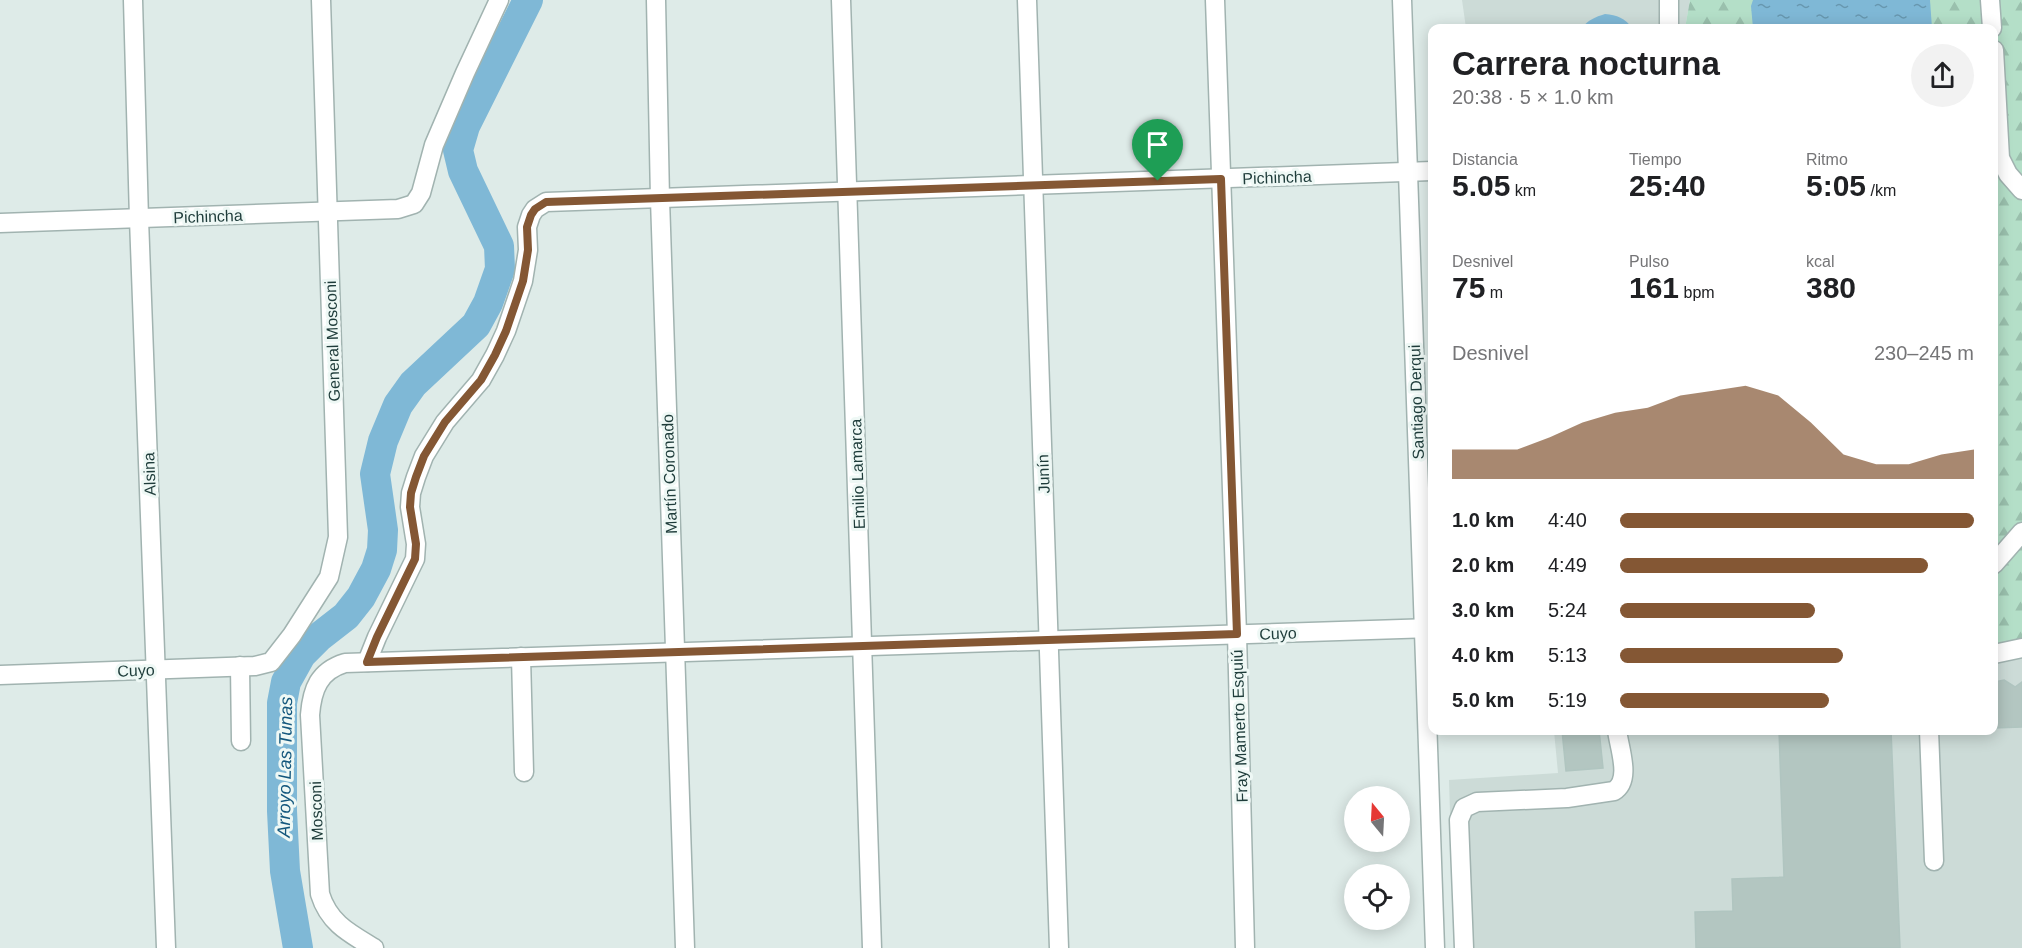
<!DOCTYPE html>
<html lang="es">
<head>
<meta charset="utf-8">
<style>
  :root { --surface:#fff; --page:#f2f2f2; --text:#202124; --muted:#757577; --accent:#845734 }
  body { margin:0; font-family:Helvetica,sans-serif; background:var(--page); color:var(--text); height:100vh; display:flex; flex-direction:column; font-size:22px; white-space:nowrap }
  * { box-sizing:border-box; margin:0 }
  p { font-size:20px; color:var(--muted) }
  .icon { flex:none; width:33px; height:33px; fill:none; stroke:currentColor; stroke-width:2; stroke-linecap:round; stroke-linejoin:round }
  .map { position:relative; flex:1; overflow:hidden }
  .details { position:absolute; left:1428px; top:24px; width:570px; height:711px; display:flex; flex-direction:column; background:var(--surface); border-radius:12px; box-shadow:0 3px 15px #0003 }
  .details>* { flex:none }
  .needle { width:39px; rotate:342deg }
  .fabs { position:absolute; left:1344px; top:786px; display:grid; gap:12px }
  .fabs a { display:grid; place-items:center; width:66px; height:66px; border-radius:50%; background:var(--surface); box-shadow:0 3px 15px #0003; font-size:30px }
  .pin { position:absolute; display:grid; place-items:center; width:51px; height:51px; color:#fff; margin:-62px -26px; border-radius:50% 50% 50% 0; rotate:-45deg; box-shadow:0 0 6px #0007 }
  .pin .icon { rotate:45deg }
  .round { display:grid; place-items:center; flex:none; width:63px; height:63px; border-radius:32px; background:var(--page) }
  .summary { display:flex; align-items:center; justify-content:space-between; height:102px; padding:0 24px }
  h1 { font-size:33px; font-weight:600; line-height:45px }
  .metrics { display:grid; grid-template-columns:repeat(3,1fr); gap:9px; height:102px; padding:6px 24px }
  .metrics div { display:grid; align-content:center }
  .metrics b { font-size:30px; font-weight:600 }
  .metrics small { font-size:16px; font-weight:400 }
  .metrics p { font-size:16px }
  .chart { height:168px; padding:12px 24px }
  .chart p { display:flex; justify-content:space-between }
  .chart svg { width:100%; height:108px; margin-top:6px; fill:var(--accent); opacity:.7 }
  ul { padding:0 24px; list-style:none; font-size:20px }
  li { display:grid; grid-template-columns:96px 72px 1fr; align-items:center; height:45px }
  li i { height:15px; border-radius:8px; background:var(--accent) }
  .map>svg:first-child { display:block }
  .built { fill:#ccdbd7 }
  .forest { fill:url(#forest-firs) }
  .water { fill:url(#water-ripples) }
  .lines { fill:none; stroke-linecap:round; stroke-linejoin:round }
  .river { stroke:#7fb8d6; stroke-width:30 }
  .building { fill:#b3c6c1; stroke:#b0c5c0; stroke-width:1.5 }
  .minor-casing { stroke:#a1b3b0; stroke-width:21 }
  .minor { stroke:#fff; stroke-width:18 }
  .route-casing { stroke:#fff; stroke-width:12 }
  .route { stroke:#845734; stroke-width:8 }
  .labels { text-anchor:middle; stroke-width:6; stroke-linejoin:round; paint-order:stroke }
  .street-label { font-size:16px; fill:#1e3c3a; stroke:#eef8f5 }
  .water-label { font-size:18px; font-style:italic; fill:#13577d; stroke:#eef8f5 }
</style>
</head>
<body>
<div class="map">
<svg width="2022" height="948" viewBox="0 0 2022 948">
  <defs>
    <pattern id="forest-firs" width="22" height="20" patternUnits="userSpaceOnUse" patternTransform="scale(1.5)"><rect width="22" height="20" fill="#b4dfc8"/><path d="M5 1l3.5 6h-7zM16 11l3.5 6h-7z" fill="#9ac0ad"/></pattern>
    <pattern id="water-ripples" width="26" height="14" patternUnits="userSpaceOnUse" patternTransform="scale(1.5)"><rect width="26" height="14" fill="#7fb8d6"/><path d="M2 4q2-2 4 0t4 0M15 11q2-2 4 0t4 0" fill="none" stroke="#6797af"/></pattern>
  </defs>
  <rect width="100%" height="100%" fill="#deebe8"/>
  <g class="built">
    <polygon points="1462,0 1690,0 1685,28 1466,28"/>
    <polygon points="2022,640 2022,948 1454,948 1449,780 1558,773 1554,731 1994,730 1994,647"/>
  </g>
  <polygon class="forest" points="1690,0 2022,0 2022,640 1994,647 1994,28 1685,28"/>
  <g class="water">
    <polygon points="1753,0 1930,0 1932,28 1753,28 1751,6"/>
    <path d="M1605,14c12,1 20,4 27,14h-50c6,-8 13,-11 23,-14z"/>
  </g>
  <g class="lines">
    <polyline class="river" points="298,948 285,871 282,811 282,703 286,682 301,655 319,637 346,616 361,597 376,569 382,550 383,530 375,474 383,441 398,405 413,384 476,325 488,303 500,269 499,246 463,171 458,150 465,126 528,0"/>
  </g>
  <g class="building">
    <polygon points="2004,680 2015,687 2022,682 2022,727 1994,728 1994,682"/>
    <polygon points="1562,730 1599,730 1603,768 1566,771"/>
    <polygon points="1779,730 1891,730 1900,948 1696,948 1695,912 1733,911 1732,879 1784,877"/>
  </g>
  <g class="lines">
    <g class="minor-casing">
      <g id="minor">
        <polyline points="133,0 139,219 166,948"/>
        <polyline points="656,0 660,199 685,948"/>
        <polyline points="841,0 872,948"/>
        <polyline points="1027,0 1059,948"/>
        <polyline points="1215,0 1237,634 1245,948"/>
        <polyline points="1402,0 1435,948"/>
        <polyline points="1669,0 1669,28"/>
        <polyline points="1990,0 1992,28"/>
        <polyline points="1994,50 2000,158 2008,174 2022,190"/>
        <polyline points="0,223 398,209 414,204 421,193 434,145 465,73 499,0"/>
        <polyline points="1994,564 2022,532"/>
        <polyline points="1994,654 2022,648"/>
        <polyline points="521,657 524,772"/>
        <polyline points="367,662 377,637 415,559 416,544 410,507 411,493 416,477 424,456 445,422 481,380 495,355 506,331 523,281 528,250 527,227 531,215 535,209 546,202 1432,171"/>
        <polyline points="240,666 241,741"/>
        <polyline points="0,675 255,666 271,662 292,635 329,577 338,537 321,0"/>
        <polyline points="1929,730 1934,861"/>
        <path d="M374,948c-25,-15 -45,-25 -54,-54l-10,-179c2,-26 9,-44 35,-52l1087,-35"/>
        <path d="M1464,948l-5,-128 5,-12 13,-6 90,-4 47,-7c18,-11 5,-43 3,-61"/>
      </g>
    </g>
    <use href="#minor" class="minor"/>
  </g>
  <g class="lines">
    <g class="route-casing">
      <polygon id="route" points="1221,179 1237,634 367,662 377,637 415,559 416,544 410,507 411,493 416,477 424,456 445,422 481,380 495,355 506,331 523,281 528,250 527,227 531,215 535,209 546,202"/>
    </g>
    <use href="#route" class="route"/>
  </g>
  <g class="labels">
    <g class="street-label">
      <text transform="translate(1277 177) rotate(-2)" y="6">Pichincha</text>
      <text transform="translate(208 216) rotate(-2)" y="6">Pichincha</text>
      <text transform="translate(332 341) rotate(-92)" y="6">General Mosconi</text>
      <text transform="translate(1416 402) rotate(-92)" y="6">Santiago Derqui</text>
      <text transform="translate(149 474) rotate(-92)" y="6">Alsina</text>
      <text transform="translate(669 474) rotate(-92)" y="6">Martín Coronado</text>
      <text transform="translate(857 474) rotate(-92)" y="6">Emilio Lamarca</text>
      <text transform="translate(1043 474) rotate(-92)" y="6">Junín</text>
      <text transform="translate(1278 633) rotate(-2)" y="6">Cuyo</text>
      <text transform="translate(136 670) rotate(-2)" y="6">Cuyo</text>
      <text transform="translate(1239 726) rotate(-92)" y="6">Fray Mamerto Esquiú</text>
      <text transform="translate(316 811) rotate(-92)" y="6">Mosconi</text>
    </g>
    <g class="water-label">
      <text transform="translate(285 767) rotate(-89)" y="6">Arroyo Las Tunas</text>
    </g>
  </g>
</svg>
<div class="fabs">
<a><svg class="needle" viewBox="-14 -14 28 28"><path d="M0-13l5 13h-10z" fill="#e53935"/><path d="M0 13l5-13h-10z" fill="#757577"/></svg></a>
<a><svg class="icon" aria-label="locate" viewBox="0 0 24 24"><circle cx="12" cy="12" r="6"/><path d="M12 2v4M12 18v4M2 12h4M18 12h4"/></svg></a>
</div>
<div class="pin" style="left:1158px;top:181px;background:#1e9e55"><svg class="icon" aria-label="arrive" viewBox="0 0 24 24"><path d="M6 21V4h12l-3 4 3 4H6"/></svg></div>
<section class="details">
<div class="summary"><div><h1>Carrera nocturna</h1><p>20:38 · 5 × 1.0 km</p></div><a class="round"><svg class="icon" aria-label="share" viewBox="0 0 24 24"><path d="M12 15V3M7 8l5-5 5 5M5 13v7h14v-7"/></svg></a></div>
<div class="metrics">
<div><p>Distancia</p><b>5.05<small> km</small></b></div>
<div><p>Tiempo</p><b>25:40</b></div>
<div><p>Ritmo</p><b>5:05<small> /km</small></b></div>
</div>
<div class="metrics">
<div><p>Desnivel</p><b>75<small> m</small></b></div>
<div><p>Pulso</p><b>161<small> bpm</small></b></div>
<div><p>kcal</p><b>380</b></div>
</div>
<div class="chart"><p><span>Desnivel</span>230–245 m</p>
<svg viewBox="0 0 160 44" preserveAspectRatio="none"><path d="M0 44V32L10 32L20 32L30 27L40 21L50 17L60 15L70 10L80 8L90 6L100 10L110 21L120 34L130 38L140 38L150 34L160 32V44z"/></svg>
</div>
<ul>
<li><b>1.0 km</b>4:40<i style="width:100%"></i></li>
<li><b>2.0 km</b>4:49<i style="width:87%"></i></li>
<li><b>3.0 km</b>5:24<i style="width:55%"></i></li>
<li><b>4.0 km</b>5:13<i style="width:63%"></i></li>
<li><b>5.0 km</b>5:19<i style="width:59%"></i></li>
</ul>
</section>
</div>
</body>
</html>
